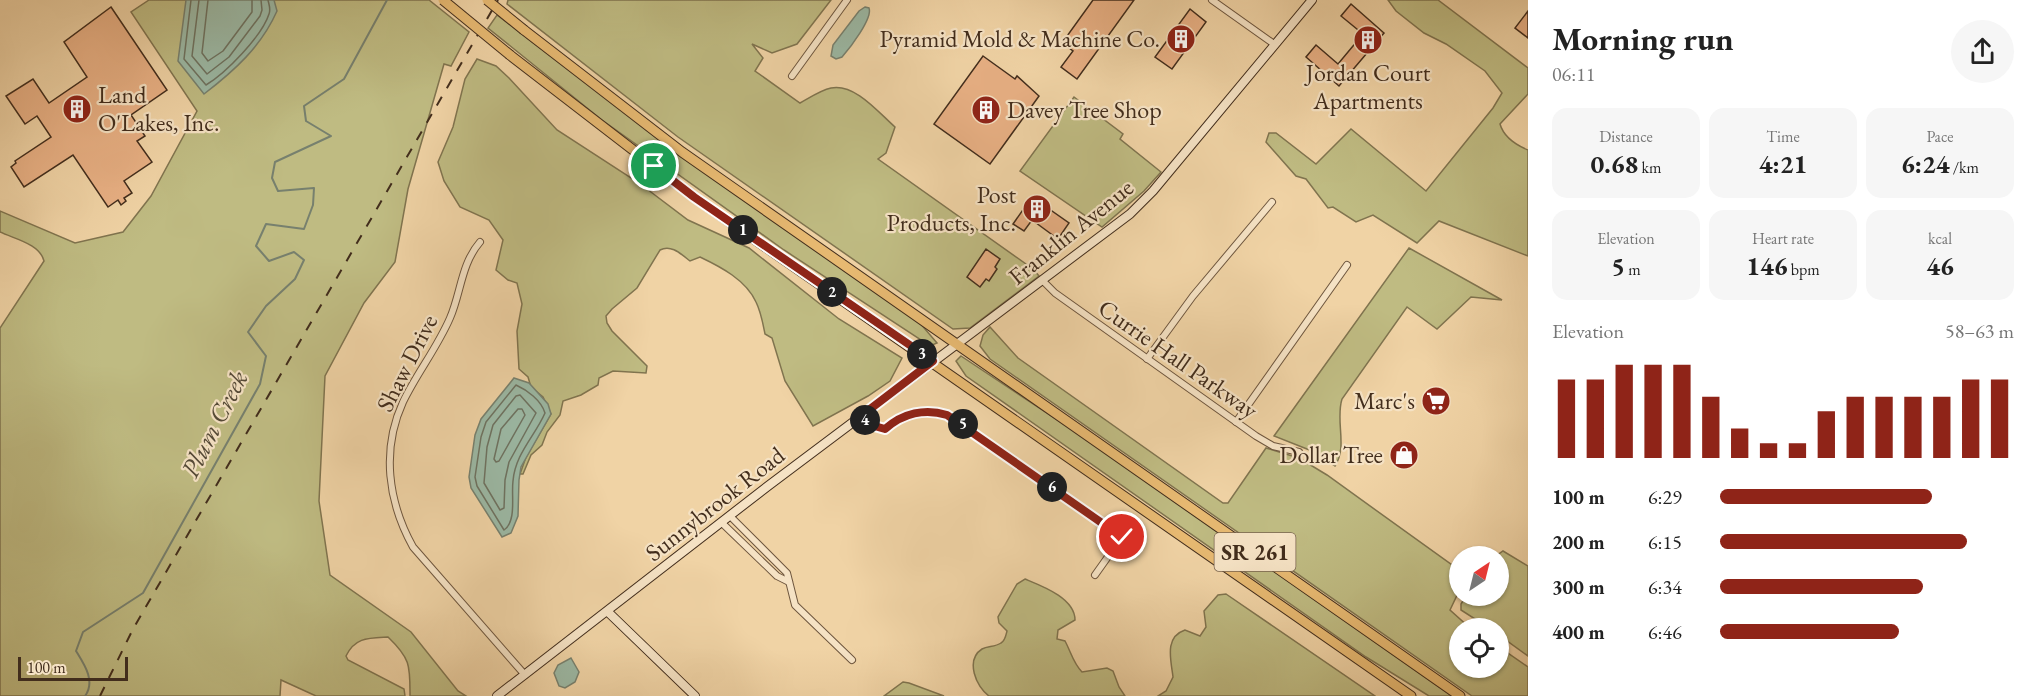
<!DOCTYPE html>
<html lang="en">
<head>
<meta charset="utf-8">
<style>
  :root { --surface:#fff; --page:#f6f6f6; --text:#222; --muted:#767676; --accent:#8f2418 }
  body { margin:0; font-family:"EB Garamond",serif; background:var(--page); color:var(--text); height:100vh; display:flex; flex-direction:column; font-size:22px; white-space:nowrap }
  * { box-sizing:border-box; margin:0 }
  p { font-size:20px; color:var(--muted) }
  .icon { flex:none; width:33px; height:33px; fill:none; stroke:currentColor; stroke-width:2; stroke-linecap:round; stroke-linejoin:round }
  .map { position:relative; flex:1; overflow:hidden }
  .sheet { display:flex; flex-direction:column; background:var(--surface); width:510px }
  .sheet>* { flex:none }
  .needle { width:39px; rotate:35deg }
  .controls { position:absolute; left:1449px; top:546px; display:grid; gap:12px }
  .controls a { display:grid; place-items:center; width:60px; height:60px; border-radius:50%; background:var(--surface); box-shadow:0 2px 4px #0004; font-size:30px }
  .scale { position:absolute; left:18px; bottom:15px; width:110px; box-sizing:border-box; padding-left:6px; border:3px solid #422d1c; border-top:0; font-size:16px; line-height:21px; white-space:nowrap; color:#422d1c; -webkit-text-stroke:4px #f5e2c4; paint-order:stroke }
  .pin { position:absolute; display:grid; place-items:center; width:51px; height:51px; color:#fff; margin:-26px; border:3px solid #fff; border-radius:50%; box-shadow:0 2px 6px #0007 }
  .km { position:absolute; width:30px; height:30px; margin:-15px; border-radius:50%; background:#222; color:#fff; font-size:16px; line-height:30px; text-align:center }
  .round { display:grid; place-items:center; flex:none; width:63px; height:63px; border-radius:32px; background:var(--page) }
  .overview { display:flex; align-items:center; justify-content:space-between; height:102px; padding:0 24px }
  h1 { font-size:33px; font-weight:700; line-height:45px }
  .stats { display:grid; grid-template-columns:repeat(3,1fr); gap:9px; height:102px; padding:6px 24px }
  .stats div { display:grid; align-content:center; border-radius:15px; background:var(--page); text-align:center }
  .stats b { font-size:26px; font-weight:700 }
  .stats small { font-size:16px; font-weight:400 }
  .stats p { font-size:16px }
  .chart { height:168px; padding:12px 24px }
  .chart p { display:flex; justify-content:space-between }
  .chart svg { width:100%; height:108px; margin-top:6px; stroke:var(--accent); stroke-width:6 }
  ul { padding:0 24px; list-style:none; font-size:20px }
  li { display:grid; grid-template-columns:96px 72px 1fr; align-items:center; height:45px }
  li i { height:15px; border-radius:8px; background:var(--accent) }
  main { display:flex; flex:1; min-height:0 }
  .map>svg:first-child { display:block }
  .green { fill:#bfbb82; stroke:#80744f; stroke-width:1.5 }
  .water { fill:#9bb8a4; stroke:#77806e; stroke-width:1.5 }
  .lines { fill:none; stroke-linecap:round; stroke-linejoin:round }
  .shore { stroke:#6e7260; stroke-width:1.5 }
  .stream { stroke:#77806e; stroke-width:2 }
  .building { fill:#e8b084; stroke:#422d1c; stroke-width:1.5 }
  .street-casing { stroke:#6e563e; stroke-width:8 }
  .secondary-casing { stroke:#422d1c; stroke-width:10 }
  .primary-casing { stroke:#422d1c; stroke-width:11 }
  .street { stroke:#f5e2c4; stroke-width:6 }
  .secondary { stroke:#f5e2c4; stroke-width:8 }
  .primary { stroke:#e8ba72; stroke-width:9 }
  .rail { stroke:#422d1c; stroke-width:2; stroke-dasharray:10 10; stroke-linecap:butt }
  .primary-bridge-casing { stroke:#422d1c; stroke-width:11; stroke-linecap:butt }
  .primary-bridge { stroke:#e8ba72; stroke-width:9 }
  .route-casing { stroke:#fff; stroke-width:12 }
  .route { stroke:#8f2418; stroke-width:8 }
  .labels { text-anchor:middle; stroke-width:4.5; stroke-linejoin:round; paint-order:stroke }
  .shield { fill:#f5e2c4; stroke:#78634e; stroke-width:1.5 }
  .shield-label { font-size:22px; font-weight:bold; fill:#422d1c }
  .poi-label { font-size:24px; fill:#422d1c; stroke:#f5e2c4; text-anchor:end }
  .street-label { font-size:24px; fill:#422d1c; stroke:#f5e2c4 }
  .water-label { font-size:26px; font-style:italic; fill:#544937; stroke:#f5e2c4 }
</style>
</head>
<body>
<main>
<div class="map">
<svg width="1528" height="696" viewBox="0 0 1528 696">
  <rect width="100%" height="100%" fill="#f0d3a5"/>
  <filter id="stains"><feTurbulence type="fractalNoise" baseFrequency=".00333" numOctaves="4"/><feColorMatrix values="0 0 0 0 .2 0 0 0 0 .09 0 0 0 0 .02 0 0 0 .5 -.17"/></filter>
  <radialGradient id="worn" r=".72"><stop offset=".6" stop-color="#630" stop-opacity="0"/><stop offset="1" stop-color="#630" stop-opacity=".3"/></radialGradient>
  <g class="green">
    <path d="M149,0h280l40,32 -18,34 -7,-2 -36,125 -13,73 -31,41 -39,73 -6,125 11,74 81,57 47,59 8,5h-56c0,-30 1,-37 -22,-59 -19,1 -33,0 -42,19l2,4 56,29 1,7h-89l-35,-16 -1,16h-280v-368l44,-67c-4,-17 -29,-22 -44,-29v-21l75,32 48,-11 28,-36 46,-85 -66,-99z"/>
    <path d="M508,0h323l-34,44 -25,9 -20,-9 11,14 -8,13 45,32c9,-5 21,-13 31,-15 24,-5 48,25 64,39l-9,26 -8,6 155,110 6,7 -69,52 -17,1 -275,-192 -171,-133z"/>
    <path d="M1388,0h50l90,68v26l-28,30c4,14 16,21 28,26v106l-89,-35 -22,22 -44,-28 -17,7 -23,-15 -5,1 -22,-29 -10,-3 -30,-34 3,-9h7l40,31 35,-35 75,62 67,-83 9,-15 -17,-22 -39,-27 -22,-11 -28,-22z"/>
    <polygon points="497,15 679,154 919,322 937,343 930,346 784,250 602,120 488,28"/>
    <path d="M477,59l19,7 13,12 48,52 82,53 49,37 61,28 90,71 63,39 -12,23 -22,15 -55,30 -28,-45 -13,-43 -7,-4c-2,-10 -4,-22 -9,-32 -10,-22 -35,-35 -56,-45l-10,4c-9,-7 -19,-17 -30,-11l-23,38 -25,21 -6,7 1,7 5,8 35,35 -1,7 -33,-2 -14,7 -1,7 -17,10 -18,6 -3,14 -13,17 -5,13 -11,10 -8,19h-3l6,-17 25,-43 -8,-17 -12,-10 -3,-10 -9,-8 -2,-38 5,-27 -5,-21 -9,-3 -12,-10 7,-30 -14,-20 -29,-13 -16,-26 -6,-19 15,-35 12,-48z"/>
    <polygon points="1074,97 1123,134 1120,139 1161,172 1144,191 1102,227 1020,171"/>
    <path d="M1409,248l93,52 -31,-3 -34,32 -30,-22 -65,92c-7,22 6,47 -7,67l-23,-15 -38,-15z"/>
    <polygon points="990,327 1018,358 1223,503 1228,503 1266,448 1299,458 1327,475 1459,570 1459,591 1450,610 1470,628 1460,628 1460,668 1498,668 1499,647 1528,667 1528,696 1472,696 990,359 980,346 983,335"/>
    <polygon points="961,356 1071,429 1452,696 1429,696 1366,657 966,376 956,361"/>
    <polygon points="1503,551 1528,566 1528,656 1499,635 1498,628 1489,628 1461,610 1461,604 1466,596 1498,596 1498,556 1496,556"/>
    <path d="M1025,579c17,7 50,19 50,41l-17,10 -1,9 8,2c6,11 8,22 17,31l25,-4 6,3 6,16 6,9h-136c-13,-9 -24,-36 -7,-47 6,-3 13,-2 19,-6 4,-2 5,-8 6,-12l-8,-8 -1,-6 19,-33z"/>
    <path d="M1226,594l149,102h-217l8,-5 7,-14c-2,-17 -9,-40 12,-47l15,6 6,-9 -2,-16 14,-16z"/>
    <polygon points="903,682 909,683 944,696 884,696"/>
  </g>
  <g class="water">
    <path d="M186,0h88l3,11c-16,36 -43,60 -73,83l-26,-33z"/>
    <path d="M865,7l4,1c4,10 -19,40 -27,49l-6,2 -5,-3 2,-11 26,-34z"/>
    <polygon points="514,378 529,383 548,404 551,414 521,467 519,480 518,516 511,533 502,537 471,488 469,477 475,435 481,419"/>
    <polygon points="571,658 579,672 575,682 565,688 559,686 554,673 558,665"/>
  </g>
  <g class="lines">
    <g class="shore">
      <path d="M191,0l-7,59 22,26c20,-12 56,-49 63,-71 2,-5 0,-9 -1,-14"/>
      <polyline points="199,0 192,56 207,74 229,57 260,16 262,10 261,0"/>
      <polyline points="208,0 202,53 208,61 223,51 252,12 252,0"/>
      <path d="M516,385c11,5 25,15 29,28 -10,23 -30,41 -32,68 -2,14 4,40 -9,49l-27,-44 -2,-9 6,-40 5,-15z"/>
      <polygon points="520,395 536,413 509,462 505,480 504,508 500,510 484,483 487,447 493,425 516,396"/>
      <polygon points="518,409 522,409 525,415 499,461 496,462 494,459 501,429"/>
    </g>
    <path class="stream" d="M85,696c11,-15 -1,-32 -9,-45l7,-19 60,-39 117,-209 6,-28 -18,-24 18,-26 29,-27 9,-19 -10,-8 -25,9 -13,-15 10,-22 38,5 9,-24 1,-17 -36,3 -6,-13 3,-16 56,-26 -25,-15 -2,-15 40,-27 43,-79"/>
  </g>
  <g class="building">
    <polygon points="1093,0 1134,0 1077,79 1061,67 1073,51 1062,43"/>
    <polygon points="1351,4 1384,33 1339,86 1306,57 1316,45 1338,64 1363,34 1341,16"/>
    <polygon points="111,7 167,90 131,115 145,136 137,141 152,162 124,181 132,193 124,198 126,201 121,205 118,200 108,207 73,155 24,187 11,167 16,163 15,161 51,137 37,116 25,124 6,96 33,79 49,103 87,77 64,42"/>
    <polygon points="1190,9 1206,22 1172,69 1155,57"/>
    <polygon points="1528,11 1528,38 1515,28"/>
    <polygon points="983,56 1015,79 1017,76 1039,96 990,164 934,124"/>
    <polygon points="1032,197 1069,223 1058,239 1032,220 1024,231 1013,224"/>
    <polygon points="986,249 1000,259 995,267 997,269 989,281 986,279 980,287 967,277"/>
  </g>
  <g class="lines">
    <g class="street-casing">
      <g id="street">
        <polyline points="1212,0 1274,44"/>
        <polyline points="792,76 847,0"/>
        <path d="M480,242c-19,22 -19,51 -30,76 -13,30 -33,55 -47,84 -22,48 -15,100 10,145l112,128"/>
        <polyline points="1043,281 1055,293 1256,436 1273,446 1299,452"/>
        <polyline points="1147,359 1193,296 1272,202"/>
        <path d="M861,416l10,9 14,4c21,-19 47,-23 71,-9l166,117 -27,38"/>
        <polyline points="1236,422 1347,265"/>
        <polyline points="730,516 787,573 795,605 852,660"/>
        <polyline points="722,523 777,576 789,582"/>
      </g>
    </g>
    <g class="secondary-casing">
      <g id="secondary">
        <polyline points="608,612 695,696"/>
        <polyline points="497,696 768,486 1130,214 1153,191 1312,0"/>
      </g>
    </g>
    <g class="primary-casing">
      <g id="primary">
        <polyline points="524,30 682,152 1460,696"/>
        <polyline points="510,55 694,197 1411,696"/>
      </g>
    </g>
    <use href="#street" class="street"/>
    <use href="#secondary" class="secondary"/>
    <use href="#primary" class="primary"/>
    <polyline class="rail" points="100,696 133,629 498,0"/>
    <g class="primary-bridge-casing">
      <g id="primary-bridge">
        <polyline points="443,0 510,55"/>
        <polyline points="487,0 524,30"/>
      </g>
    </g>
    <use href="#primary-bridge" class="primary-bridge"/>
  </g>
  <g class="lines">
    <g class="route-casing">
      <path id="route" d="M654,166l40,31 239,164 -72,55 10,9 14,4c18,-16 40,-21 62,-14l175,122"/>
    </g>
    <use href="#route" class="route"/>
  </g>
  <defs>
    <g id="building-disc" transform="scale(1.5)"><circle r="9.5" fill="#8f2418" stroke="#f5e2c4"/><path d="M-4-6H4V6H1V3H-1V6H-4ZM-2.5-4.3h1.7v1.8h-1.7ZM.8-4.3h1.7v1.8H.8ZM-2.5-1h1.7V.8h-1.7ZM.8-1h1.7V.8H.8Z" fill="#fff"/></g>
    <g id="supermarket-disc" transform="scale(1.5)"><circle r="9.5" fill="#8f2418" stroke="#f5e2c4"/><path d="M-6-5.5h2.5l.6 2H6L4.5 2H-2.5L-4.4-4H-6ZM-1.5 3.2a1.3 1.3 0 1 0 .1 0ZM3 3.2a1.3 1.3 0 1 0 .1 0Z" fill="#fff"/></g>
    <g id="shop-disc" transform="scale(1.5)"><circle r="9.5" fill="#8f2418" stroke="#f5e2c4"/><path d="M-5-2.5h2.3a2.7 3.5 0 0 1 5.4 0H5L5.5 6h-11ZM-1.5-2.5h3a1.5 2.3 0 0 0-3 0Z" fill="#fff"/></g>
  </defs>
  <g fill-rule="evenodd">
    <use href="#building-disc" x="1181" y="39"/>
    <use href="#building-disc" x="1368" y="40"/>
    <use href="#building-disc" x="77" y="109"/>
    <use href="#building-disc" x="986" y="110"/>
    <use href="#building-disc" x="1037" y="209"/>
    <use href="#supermarket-disc" x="1436" y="401"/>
    <use href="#shop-disc" x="1404" y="455"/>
  </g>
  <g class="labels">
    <rect class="shield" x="1214.5" y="533" width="81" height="38" rx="4.5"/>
    <g class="shield-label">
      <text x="1255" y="560">SR 261</text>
    </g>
    <g class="poi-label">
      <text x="1160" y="47">Pyramid Mold &amp; Machine Co.</text>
      <text x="1368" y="81" text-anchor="middle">Jordan Court<tspan x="1368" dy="28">Apartments</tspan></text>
      <text x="98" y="103" text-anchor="start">Land<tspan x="98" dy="28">O'Lakes, Inc.</tspan></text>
      <text x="1007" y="118" text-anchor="start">Davey Tree Shop</text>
      <text x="1016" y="203">Post<tspan x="1016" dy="28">Products, Inc.</tspan></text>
      <text x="1415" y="409">Marc's</text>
      <text x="1383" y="463">Dollar Tree</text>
    </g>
    <g class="street-label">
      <text transform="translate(1071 232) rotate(-39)" y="8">Franklin Avenue</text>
      <text transform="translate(1178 359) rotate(35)" y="8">Currie Hall Parkway</text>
      <text transform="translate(407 363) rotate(-63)" y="8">Shaw Drive</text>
      <text transform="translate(715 504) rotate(-38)" y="8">Sunnybrook Road</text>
    </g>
    <g class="water-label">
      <text transform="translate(214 424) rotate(-63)" y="9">Plum Creek</text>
    </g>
  </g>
  <rect width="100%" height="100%" filter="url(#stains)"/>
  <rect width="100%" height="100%" fill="url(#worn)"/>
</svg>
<div class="controls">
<a><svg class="needle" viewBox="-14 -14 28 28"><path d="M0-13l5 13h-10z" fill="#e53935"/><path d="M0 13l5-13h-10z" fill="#767676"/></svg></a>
<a><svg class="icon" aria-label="locate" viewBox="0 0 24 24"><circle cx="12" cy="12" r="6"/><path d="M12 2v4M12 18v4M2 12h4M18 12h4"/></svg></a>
</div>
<div class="scale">100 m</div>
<div class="pin" style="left:654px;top:166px;background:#1e9e55"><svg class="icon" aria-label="arrive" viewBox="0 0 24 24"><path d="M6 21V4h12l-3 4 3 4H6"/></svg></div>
<div class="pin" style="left:1122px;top:537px;background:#d93025"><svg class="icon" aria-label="check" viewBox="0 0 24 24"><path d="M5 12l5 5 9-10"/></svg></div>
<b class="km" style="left:743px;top:230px">1</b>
<b class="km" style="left:832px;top:292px">2</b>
<b class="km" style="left:922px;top:354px">3</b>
<b class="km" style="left:865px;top:420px">4</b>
<b class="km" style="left:963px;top:424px">5</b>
<b class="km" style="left:1052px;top:487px">6</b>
</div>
<section class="sheet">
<div class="overview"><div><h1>Morning run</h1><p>06:11</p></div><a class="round"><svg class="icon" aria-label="share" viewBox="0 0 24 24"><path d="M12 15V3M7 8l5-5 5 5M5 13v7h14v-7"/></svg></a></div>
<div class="stats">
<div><p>Distance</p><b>0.68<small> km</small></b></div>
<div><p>Time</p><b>4:21</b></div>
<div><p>Pace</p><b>6:24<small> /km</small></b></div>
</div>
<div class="stats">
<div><p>Elevation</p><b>5<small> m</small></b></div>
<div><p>Heart rate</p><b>146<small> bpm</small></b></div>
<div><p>kcal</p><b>46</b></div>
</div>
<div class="chart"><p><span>Elevation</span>58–63 m</p>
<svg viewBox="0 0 160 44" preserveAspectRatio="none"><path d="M5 44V12M15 44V12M25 44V6M35 44V6M45 44V6M55 44V19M65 44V32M75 44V38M85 44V38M95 44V25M105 44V19M115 44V19M125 44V19M135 44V19M145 44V12M155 44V12"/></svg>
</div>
<ul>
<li><b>100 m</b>6:29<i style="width:72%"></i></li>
<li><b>200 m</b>6:15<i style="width:84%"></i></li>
<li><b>300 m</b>6:34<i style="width:69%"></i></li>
<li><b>400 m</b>6:46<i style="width:61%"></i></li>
</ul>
</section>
</main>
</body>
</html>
